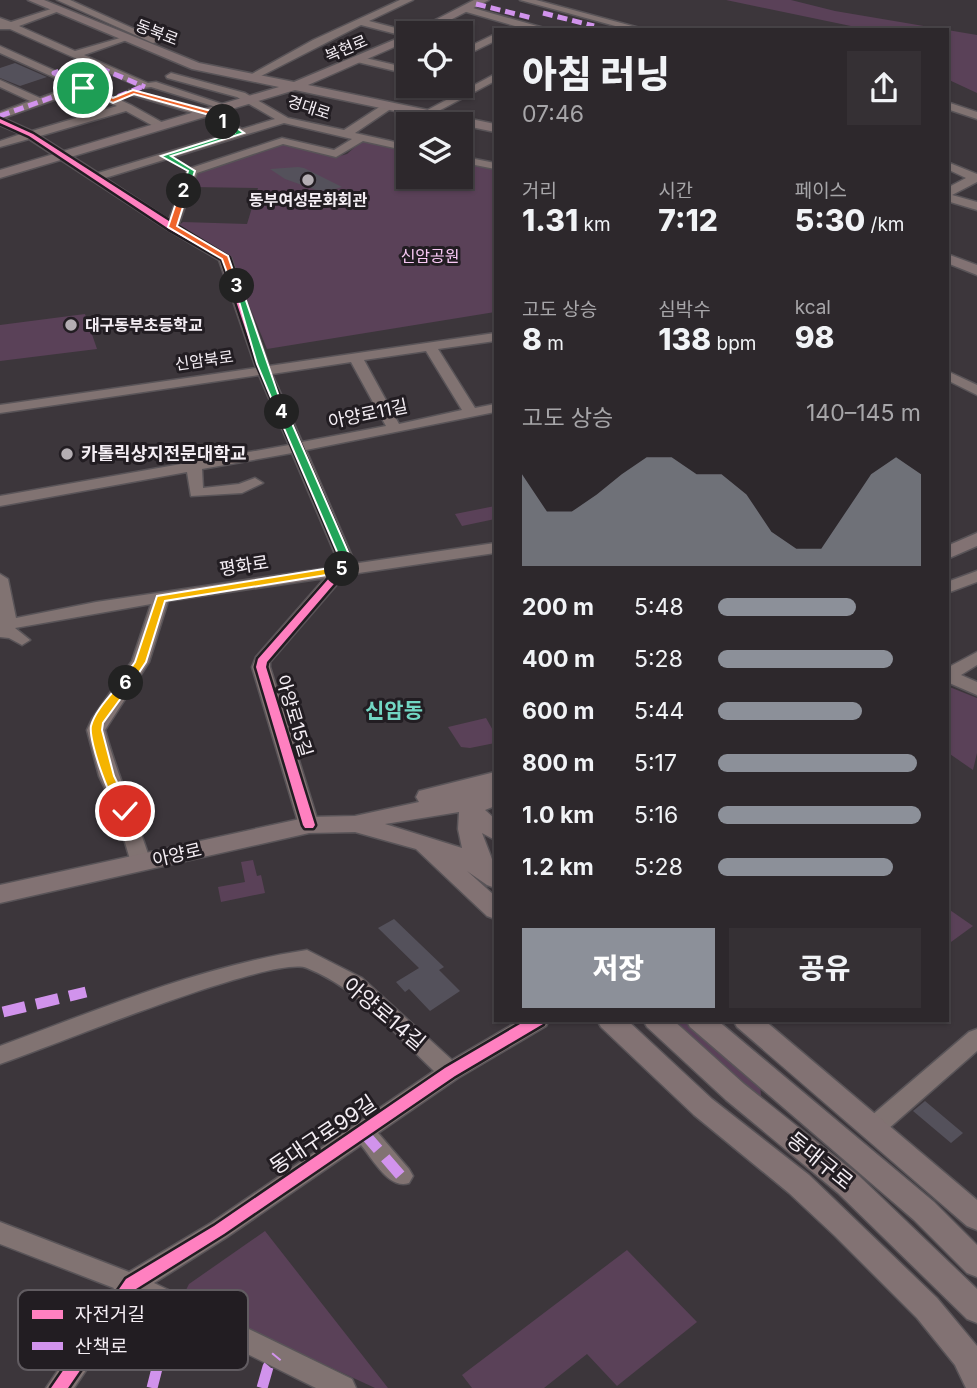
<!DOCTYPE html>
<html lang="ko">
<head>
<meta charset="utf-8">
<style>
  :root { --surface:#2d282c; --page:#353034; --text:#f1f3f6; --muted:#a7a6a9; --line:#484448; --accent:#8c9099 }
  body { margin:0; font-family:Inter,"Noto Sans KR",sans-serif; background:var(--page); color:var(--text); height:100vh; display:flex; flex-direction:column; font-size:26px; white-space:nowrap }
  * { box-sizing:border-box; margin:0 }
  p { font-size:23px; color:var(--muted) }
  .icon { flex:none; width:38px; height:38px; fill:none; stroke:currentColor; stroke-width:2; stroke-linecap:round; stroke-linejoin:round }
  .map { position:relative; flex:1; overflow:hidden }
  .panel { position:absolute; left:494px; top:28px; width:455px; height:994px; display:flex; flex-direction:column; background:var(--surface); border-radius:0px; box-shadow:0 2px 5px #0004,0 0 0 2px var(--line) }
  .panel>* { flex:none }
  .controls { position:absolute; left:396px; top:21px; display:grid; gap:14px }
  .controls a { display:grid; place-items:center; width:77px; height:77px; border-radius:0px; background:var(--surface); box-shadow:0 2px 5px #0004,0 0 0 2px var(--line); font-size:35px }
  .pin { position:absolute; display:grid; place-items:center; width:60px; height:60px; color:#fff; margin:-30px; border:4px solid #fff; border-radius:50%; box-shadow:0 2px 7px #0007 }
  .km { position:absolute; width:35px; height:35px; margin:-18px; border-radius:50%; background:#222; color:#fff; font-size:19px; line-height:35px; text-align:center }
  .round { display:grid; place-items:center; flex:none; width:74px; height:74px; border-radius:0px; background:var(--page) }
  .overview { display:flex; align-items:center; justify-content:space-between; height:119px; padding:0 28px }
  h1 { font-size:38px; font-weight:800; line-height:52px }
  .metrics { display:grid; grid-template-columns:repeat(3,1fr); gap:10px; height:119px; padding:7px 28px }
  .metrics div { display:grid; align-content:center }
  .metrics b { font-size:30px; font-weight:800 }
  .metrics small { font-size:19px; font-weight:400 }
  .metrics p { font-size:19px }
  .chart { height:196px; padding:14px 28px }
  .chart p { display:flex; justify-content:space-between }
  .chart svg { width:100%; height:126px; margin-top:7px; fill:var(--accent); opacity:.7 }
  .primary-button { display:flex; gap:14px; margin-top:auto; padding:14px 28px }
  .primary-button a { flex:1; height:80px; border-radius:0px; background:var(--accent); color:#fff; font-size:28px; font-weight:800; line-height:80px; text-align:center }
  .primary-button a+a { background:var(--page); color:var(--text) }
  ul { padding:0 28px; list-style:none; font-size:23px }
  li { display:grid; grid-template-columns:112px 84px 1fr; align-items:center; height:52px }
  li i { height:18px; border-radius:9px; background:var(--accent) }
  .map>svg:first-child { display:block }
  .green { fill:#5a4158 }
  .building { fill:#54515b }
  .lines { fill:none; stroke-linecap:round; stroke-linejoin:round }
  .minor-casing { stroke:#595458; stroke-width:3 }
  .major-casing { stroke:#595458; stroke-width:3 }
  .minor { fill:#817372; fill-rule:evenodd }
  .major { fill:#827273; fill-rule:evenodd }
  .quiet-far1 { stroke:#d193ec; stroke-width:5; stroke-dasharray:10 5; stroke-linecap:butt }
  .quiet { stroke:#d193ec; stroke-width:11; stroke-dasharray:23 11; stroke-linecap:butt }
  .cycleway-casing { stroke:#221d22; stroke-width:5 }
  .cycleway { fill:#ff80c0; fill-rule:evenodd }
  .split-1 { fill:#f0652b; stroke:#fff; stroke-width:2 }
  .split-2 { fill:#22a559; stroke:#fff; stroke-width:2 }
  .split-3 { fill:#f0652b; stroke:#fff; stroke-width:2 }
  .split-4 { fill:#22a559; stroke:#fff; stroke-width:2 }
  .split-5 { fill:#22a559; stroke:#fff; stroke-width:2 }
  .split-6 { fill:#f5b400; stroke:#fff; stroke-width:2 }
  .split-7 { fill:#f5b400; stroke:#fff; stroke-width:2 }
  .poi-dot { fill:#b4aeb3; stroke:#221d22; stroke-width:2.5 }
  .labels { text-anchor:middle; stroke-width:6; stroke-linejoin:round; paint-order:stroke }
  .far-street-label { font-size:16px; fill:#f4eef4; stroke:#221d22 }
  .far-poi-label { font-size:16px; font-weight:bold; fill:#f4eef4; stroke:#221d22 }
  .far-park-label { font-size:16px; fill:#f9c9f5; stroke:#221d22 }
  .street-label { font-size:18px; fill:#f4eef4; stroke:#221d22 }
  .poi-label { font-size:18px; font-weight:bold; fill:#f4eef4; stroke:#221d22; text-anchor:start }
  .quarter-label { font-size:21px; font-weight:bold; fill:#72d7c3; stroke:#221d22 }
  .near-street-label { font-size:21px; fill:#f4eef4; stroke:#221d22 }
  .key { fill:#221d22; stroke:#615c61; stroke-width:2 }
  .key-label { font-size:19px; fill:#f4eef4 }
</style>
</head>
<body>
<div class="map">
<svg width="977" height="1388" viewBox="0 0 977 1388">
  <rect width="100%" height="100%" fill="#3c363b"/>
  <g class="green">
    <polygon points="726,0 791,0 835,11 977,35 977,93 947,79 947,30 870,30"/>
    <polygon points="363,140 408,149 408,177 460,177 460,160 491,167 495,179 495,312 267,349 229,256 179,225 183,222 247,224 258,188 191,187 197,171 283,144 336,157 347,154"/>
    <polygon points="85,314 97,349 0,361 0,325"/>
    <polygon points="495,506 495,519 462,526 455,514"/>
    <polygon points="947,686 977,698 977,753 973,770 947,752"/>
    <polygon points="486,718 495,734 495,743 470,748 461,747 448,727"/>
    <polygon points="253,860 257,876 261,875 265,893 221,902 218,887 245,882 241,862"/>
    <polygon points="947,908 973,926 951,942 947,938"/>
    <polygon points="663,1020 691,1020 760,1082 761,1096 745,1092"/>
    <polygon points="265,1231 388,1388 375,1388 186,1300 185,1292 189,1284"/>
    <polygon points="627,1250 697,1322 617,1386 587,1354 544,1388 472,1388 462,1375"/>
  </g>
  <g class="building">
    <polygon points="15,63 47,77 20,86 0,78 0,68"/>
    <polygon points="298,167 304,168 342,187 328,191 316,190 285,179 270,169"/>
    <polygon points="394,919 444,967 439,970 460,991 430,1011 409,989 405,992 396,982 419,968 378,928"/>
    <polygon points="925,1101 963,1133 951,1143 913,1111"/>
  </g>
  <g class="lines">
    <g class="minor-casing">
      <g id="minor">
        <polygon points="57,0 70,0 161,41 153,43"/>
        <polygon points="400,0 413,0 369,21 411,32 408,33 408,37 361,25 259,77 250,75 313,40"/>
        <polygon points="520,0 536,0 647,30 630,30"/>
        <polygon points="466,6 544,28 546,30 529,30 463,11 463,7"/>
        <polygon points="54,8 62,10 19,26 75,51 127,36 127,40 84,55 148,83 156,82 231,107 226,110 151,87 142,88 10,29 0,29 0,18 11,22"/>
        <polygon points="495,34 495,41 460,58 460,51"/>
        <path d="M0,46l131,59 34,19v4h-8l-31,-17 -86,25 58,37 134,-40 -26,-16 -77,-23v-4l83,21 30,18 33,-10 -38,-22 -70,-19 -1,-2 5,-3 74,20 43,25 56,12 40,-26h8v4l-37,25 53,12v6l-45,-10 -27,16 -53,-13 -86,29 -19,53 53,32 38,108 226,-33v8l-57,8 37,59 20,-4v8l-189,38 48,111 -2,3 143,-21v10l-150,22 -75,87v5l49,158 -3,5h-14l-3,-5 -47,-158 4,-10 69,-79 -157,23 -19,61 -44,68c12,46 32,88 46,133l-3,5h-14l-3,-5 -15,-52 -17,-35 -12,-46 5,-11 40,-58 19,-57 -136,24 15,12 -8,5 -13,-7 -9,-1v-63l8,5 8,39 80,-16 239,-35 3,-6 -46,-108 -90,16 1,19 36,-4 16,-6 8,5 -21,10 -51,3 -4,-24 -187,34v-10l289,-51 -30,-70 -259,38v-8l256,-37 -37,-108 -51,-30 -139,-91 -29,8v-6l21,-7 -21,-9v-13l30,-11 -30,-14v-7l40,18 33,-12 -73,-33zM82,90l35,16 -85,25 -29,-13zM284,123l68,16 -18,11 -52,-12 -94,31 -19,51 -64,-42zM426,351l36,59 -63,14 -35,-64zM351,362l35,64 -84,16 -30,-68z"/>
        <polygon points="361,57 408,68 408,74 357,62 356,60"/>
        <polygon points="495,74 495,81 429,116 420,114"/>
        <polygon points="947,102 977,112 977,119 947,109"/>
        <polygon points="460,156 495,163 495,169 460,162"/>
        <polygon points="947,162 977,174 977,182 952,195 977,202 977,210 947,201 947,188 966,178 947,169"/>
        <polygon points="947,371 977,385 977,395 947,380"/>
        <polygon points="977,571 977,582 947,593 947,582"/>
        <polygon points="977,652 977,665 961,675 977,682 977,695 947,682 947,668"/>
        <path d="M307,950l55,28 90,82 68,-40h29l-3,6 -88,52 -80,55 31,36 4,7 -4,7c-20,7 -36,-24 -48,-38l-134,92 -73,46 198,96 4,9h-40l-181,-90 -61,90h-28l68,-100 -114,-44v-22l129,50 82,-49 223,-152c-38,-36 -76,-83 -127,-103 -34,-14 -259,80 -307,96v-18c100,-37 201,-80 307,-96z"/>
        <polygon points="977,1029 977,1051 880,1136 872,1139 864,1136 861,1129 864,1122 969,1032"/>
      </g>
    </g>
    <g class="major-casing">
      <g id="major">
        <polygon points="28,0 44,0 199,63 294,82 408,34 408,41 308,85 495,124 495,132 295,90 0,178 0,170 279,87 192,69"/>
        <polygon points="474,0 489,0 425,33 410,33"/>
        <polygon points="947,254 977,265 977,275 947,263"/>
        <polygon points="977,533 977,546 947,559 947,546"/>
        <path d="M495,772v34l-10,4 10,9v21l-13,-7 13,34v21l-8,-3 -20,-14 28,25v23l-8,-3 -71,-67 -61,-17 -46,1 -309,70v-18l309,-68 46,-1 64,-14 -3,-5 3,-6zM459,812l-1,17 4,19 -77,-24z"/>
        <polygon points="597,1020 627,1020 712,1099 809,1175 937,1298 977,1346 977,1388 966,1388 955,1365 917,1318 835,1236 789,1193 694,1115 601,1027"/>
        <polygon points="643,1020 673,1020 744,1084 858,1175 977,1289 977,1323 967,1319 838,1193 726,1100 647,1027"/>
        <polygon points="686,1020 717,1020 934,1202 977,1245 977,1277 967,1273 914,1220 690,1027"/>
        <polygon points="733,1020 764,1020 977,1200 977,1230 967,1226 737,1027"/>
      </g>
    </g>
    <use href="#minor" class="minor"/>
    <use href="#major" class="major"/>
    <g class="quiet-far1">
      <polyline points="476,4 532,18"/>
      <polyline points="543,13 594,26"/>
      <polyline points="86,62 145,87"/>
      <polyline points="87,62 54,73 112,99 144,86"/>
      <polyline points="0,116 81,87"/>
    </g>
    <g class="quiet">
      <polyline points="3,1012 86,992"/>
      <polyline points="363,1132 401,1176"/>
      <polyline points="152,1388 164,1341 186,1309"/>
      <polyline points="262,1388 268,1367 277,1356"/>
    </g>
    <g class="cycleway-casing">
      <g id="cycleway">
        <polygon points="0,119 33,134 175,225 229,258 265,364 351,561 345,571 267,662 266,667 315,825 313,828 305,828 303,825 256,667 258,659 338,568 341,561 257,364 222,259 169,229 29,136 0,123"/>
        <polygon points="527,1020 544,1020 543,1024 455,1076 224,1234 136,1289 68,1388 51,1388 126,1279 214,1226 445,1068"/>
      </g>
    </g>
    <use href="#cycleway" class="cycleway"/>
  </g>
  <polygon class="split-1" points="81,87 113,98 133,90 211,111 226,122 220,123 206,114 134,94 113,103 81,89"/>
  <polygon class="split-2" points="220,120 225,120 244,133 171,156 195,171 188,191 181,192 188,171 161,156 234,133 220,123"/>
  <polygon class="split-3" points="184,188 188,191 177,226 228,256 239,288 232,286 222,259 168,227 180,191"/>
  <polygon class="split-4" points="234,284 241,286 285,414 277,412 257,364"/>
  <polygon class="split-5" points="282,409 287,412 352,561 345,572 336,569 341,561 277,412"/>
  <polygon class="split-6" points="342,566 347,569 345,572 165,601 146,662 130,686 120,683 135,662 157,596"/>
  <path class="split-7" d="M126,679l6,4 -29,40 -1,7 12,46 17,35 -6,4c-13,-5 -37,-75 -34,-89 4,-16 22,-33 31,-45z"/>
  <g class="poi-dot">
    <circle cx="308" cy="180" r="7"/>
    <circle cx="71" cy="325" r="7"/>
    <circle cx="67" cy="454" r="7"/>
  </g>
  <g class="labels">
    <g class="far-street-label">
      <text transform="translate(157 32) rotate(21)" y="6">동북로</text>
      <text transform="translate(346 48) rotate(-23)" y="6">복현로</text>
      <text transform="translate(309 107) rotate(18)" y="6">경대로</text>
      <text transform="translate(204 360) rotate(-8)" y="6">신암북로</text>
    </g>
    <g class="far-poi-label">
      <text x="308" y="206">동부여성문화회관</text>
      <text x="85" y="331" text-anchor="start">대구동부초등학교</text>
    </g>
    <g class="far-park-label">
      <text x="430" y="262">신암공원</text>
    </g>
    <g class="street-label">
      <text transform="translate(368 414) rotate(-12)" y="6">아양로11길</text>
      <text transform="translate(244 566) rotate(-9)" y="6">평화로</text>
      <text transform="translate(294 716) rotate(73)" y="6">아양로15길</text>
      <text transform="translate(177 855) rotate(-13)" y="6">아양로</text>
    </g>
    <g class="poi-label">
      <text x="81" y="460">카톨릭상지전문대학교</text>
    </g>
    <g class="quarter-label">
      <text x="394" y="718">신암동</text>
    </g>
    <g class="near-street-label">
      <text transform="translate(384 1014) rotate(40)" y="7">아양로14길</text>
      <text transform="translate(323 1135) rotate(-34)" y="7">동대구로99길</text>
      <text transform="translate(820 1161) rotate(39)" y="7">동대구로</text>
    </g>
  </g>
  <rect x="18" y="1290" width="230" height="80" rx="10" class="key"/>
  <rect x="32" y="1310" width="31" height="9" fill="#ff80c0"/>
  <rect x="32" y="1342" width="31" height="8" fill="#d193ec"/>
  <g class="key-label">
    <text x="75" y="1321">자전거길</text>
    <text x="75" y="1353">산책로</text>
  </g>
</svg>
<div class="controls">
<a><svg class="icon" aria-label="locate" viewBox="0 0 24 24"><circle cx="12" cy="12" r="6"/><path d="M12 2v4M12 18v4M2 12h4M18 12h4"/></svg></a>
<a><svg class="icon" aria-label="layers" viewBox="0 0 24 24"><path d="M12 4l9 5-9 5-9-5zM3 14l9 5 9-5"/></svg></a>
</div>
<div class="pin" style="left:83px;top:88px;background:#1e9e55"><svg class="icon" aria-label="arrive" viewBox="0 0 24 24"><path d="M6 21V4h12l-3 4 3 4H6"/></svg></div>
<div class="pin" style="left:125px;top:811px;background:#d93025"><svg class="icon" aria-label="check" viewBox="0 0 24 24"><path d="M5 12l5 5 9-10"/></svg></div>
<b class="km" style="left:223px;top:122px">1</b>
<b class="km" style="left:184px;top:191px">2</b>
<b class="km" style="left:237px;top:286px">3</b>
<b class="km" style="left:282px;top:412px">4</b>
<b class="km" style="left:342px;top:569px">5</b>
<b class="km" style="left:126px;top:683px">6</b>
<section class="panel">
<div class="overview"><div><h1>아침 러닝</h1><p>07:46</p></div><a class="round"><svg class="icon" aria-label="share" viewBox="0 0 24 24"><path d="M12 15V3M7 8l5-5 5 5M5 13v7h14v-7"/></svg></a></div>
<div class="metrics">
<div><p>거리</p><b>1.31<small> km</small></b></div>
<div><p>시간</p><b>7:12</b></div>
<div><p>페이스</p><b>5:30<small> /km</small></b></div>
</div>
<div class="metrics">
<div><p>고도 상승</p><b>8<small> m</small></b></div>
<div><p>심박수</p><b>138<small> bpm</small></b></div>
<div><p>kcal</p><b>98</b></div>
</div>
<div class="chart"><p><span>고도 상승</span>140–145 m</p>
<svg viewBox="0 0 160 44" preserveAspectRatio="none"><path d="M0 44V12L10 25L20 25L30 19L40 12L50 6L60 6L70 12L80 12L90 19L100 32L110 38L120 38L130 25L140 12L150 6L160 12V44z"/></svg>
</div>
<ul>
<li><b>200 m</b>5:48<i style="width:68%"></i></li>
<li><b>400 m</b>5:28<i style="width:86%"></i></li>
<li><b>600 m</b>5:44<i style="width:71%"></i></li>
<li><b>800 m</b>5:17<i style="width:98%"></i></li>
<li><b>1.0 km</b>5:16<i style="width:100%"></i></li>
<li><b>1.2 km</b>5:28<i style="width:86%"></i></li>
</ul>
<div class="primary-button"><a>저장</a><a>공유</a></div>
</section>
</div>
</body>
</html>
